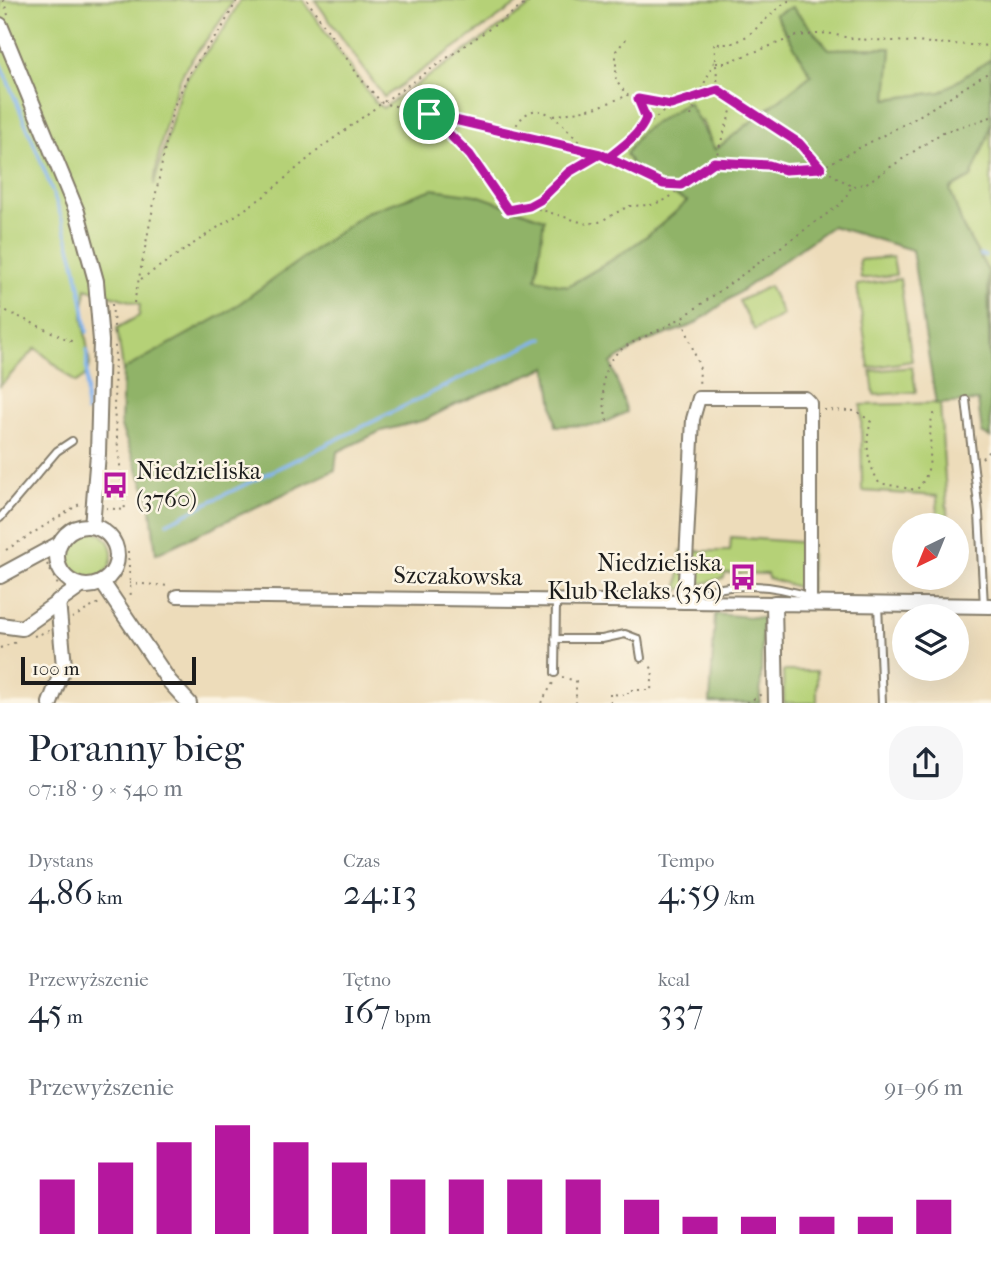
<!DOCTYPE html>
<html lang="pl">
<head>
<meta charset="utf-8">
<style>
  :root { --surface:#fff; --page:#f6f6f7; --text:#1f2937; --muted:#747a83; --accent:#b5179e }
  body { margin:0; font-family:"IM FELL French Canon",serif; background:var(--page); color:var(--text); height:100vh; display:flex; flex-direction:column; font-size:26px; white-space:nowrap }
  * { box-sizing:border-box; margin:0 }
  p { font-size:23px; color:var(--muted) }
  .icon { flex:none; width:38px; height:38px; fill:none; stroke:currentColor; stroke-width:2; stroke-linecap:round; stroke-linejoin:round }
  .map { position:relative; height:703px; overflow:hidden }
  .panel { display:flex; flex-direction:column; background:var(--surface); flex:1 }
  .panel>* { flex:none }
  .needle { width:46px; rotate:223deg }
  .fabs { position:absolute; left:892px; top:513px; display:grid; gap:14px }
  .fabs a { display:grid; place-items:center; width:77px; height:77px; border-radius:50%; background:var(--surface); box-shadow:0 7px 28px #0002; font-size:35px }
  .scale { position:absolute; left:21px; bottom:18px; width:175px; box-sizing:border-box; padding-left:7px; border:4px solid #1c1c1c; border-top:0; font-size:19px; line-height:24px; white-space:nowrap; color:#1c1c1c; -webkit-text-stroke:5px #fcf5e5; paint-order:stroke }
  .pin { position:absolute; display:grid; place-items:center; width:60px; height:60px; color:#fff; margin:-30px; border:4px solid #fff; border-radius:50%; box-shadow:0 2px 7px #0007 }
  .round { display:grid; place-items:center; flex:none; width:74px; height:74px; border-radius:28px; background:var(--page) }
  .overview { display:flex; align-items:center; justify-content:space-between; height:119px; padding:0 28px }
  h1 { font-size:38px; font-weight:600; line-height:52px }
  .metrics { display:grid; grid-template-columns:repeat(3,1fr); gap:10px; height:119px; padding:7px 28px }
  .metrics div { display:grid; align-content:center }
  .metrics b { font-size:35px; font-weight:600 }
  .metrics small { font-size:19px; font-weight:400 }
  .metrics p { font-size:19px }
  .chart { height:196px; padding:14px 28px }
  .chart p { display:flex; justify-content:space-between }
  .chart svg { width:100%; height:126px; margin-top:7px; stroke:var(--accent); stroke-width:6 }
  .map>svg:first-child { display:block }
  .green { fill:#b5d177; stroke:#68764a; stroke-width:2 }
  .forest { fill:#90b368; stroke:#566842; stroke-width:2 }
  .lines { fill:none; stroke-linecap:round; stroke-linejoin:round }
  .stream { stroke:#83b5f0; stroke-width:3.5 }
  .service-casing { stroke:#847c6b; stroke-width:10 }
  .minor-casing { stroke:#847c6b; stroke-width:16 }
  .tertiary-casing { stroke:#847c6b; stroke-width:18 }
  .path { stroke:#847c6b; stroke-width:2; stroke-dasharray:2 5; stroke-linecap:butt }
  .service { stroke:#fff; stroke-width:6 }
  .minor { stroke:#fff; stroke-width:12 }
  .tertiary { stroke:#fff; stroke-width:14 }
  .route-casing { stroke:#fff; stroke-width:14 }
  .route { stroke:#b5179e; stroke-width:9 }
  .labels { text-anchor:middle; stroke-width:5; stroke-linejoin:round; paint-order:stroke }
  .poi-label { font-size:24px; fill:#1c1c1c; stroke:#fcf5e5; text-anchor:start }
  .street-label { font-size:24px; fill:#1c1c1c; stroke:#fcf5e5 }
</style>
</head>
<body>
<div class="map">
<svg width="991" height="703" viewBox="0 0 991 703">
  <rect width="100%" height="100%" fill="#fcf5e5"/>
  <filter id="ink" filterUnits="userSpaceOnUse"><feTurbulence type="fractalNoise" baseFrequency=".0143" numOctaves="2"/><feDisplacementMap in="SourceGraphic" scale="14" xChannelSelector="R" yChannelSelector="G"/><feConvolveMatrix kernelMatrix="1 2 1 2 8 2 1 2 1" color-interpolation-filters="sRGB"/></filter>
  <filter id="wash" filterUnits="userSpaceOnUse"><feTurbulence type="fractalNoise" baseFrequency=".00686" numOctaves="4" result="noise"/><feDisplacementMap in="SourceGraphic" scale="28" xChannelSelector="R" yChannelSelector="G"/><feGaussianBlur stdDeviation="1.57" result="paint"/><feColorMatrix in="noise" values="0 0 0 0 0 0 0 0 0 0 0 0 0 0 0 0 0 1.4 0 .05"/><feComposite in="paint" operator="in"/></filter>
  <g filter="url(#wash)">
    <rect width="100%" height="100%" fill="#eddcba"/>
    <g class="green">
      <path d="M0,0h233c-13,26 -30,42 -46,66 -15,23 -30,91 -33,119l26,-94 11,-21 32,-39 17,-31h63l72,102 8,6 156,-108h452v59l-50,33 -54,7 4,-51 -63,1 -36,-42 -17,8 37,60 -97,75 -13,-29 -62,59 48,21c-36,36 -76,60 -120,85l-32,-7 -310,34 -103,57 -6,-42 22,-12 1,-12 -54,-16 -3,29 7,48 -6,12 -8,6 -40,-35 -36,38z"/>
      <polygon points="315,0 523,0 384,97"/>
      <polygon points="991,122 991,371 988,271 963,227 950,189 971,177"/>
      <polygon points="893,257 896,275 861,279 859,260"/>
      <polygon points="900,279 912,361 869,368 857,285"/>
      <polygon points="769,286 783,315 754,330 739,301"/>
      <polygon points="912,367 916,392 874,395 871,371"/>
      <polygon points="940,403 948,525 938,525 937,496 862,491 861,405"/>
      <circle cx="86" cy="555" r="26"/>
      <polygon points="731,537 811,543 810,591 768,578 767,574 725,573 724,578 678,590 681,551 730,551"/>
      <polygon points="783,671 817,671 817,703 784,703"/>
    </g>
    <g class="forest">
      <path d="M792,7l37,42 62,-1 -4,51 54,-7 50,-33v63l-4,17 -16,38 -21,12 13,38 25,44 3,167 -9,-5 -4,-32 -42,3 -24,-154 -80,-24 -139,99 -48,17 -34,21 16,49 -28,13 -43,1 -9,-59 -91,37 -31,16 -44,11 -44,21 -2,18 -179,84 -6,-53 -29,-74 2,-57 103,-57 141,-101 66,-23 44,6 67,24 -8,60 32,7c44,-25 83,-49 119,-85l-47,-21 -14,-26 15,-22 47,-30 27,48 96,-75 -36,-61z"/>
      <polygon points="715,614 763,618 760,703 710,703"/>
    </g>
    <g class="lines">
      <g class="stream">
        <path d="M0,63c37,88 77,174 87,269"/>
        <polyline points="981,255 985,256"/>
        <polyline points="86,412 87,350"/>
        <polyline points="167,523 543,338"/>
      </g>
    </g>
  </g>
  <g filter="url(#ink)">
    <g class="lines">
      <g class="service-casing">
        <g id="service">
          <polyline points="966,400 979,513 984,606"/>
          <polyline points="0,518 57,451 72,441"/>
          <path d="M684,598c42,-16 84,-16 126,-1"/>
          <polyline points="878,604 882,703"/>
          <polyline points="555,639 602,639 625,634 638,639 641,658"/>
          <polyline points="555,673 556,601"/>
        </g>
      </g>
      <g class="minor-casing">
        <g id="minor">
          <polyline points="177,596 774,603"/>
          <polyline points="684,602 693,419 699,398 805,398 810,403 810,604"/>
        </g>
      </g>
      <g class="tertiary-casing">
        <g id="tertiary">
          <polyline points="0,25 77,212 96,281 101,341 98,454 92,526"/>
          <circle cx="87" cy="556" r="30"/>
          <polyline points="0,576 59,544"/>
          <polyline points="102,582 169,681 189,703"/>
          <polyline points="0,625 22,628 81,586"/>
          <polyline points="50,703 64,666 58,601"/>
          <polyline points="776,703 774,603 991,606"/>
        </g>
      </g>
      <g class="path">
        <polyline points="3,0 8,15"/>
        <polyline points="307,0 360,78 382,103 600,154 663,184 682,185 714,161 769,165 785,170 821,168 914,119 991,71"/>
        <polyline points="626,39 616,51 616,81 627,95 670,105"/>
        <polyline points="716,63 725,63 797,36 827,33 854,39 991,46"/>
        <path d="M718,88l-4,-45c33,8 49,-28 76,-43"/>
        <polyline points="639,99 646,112 644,123"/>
        <polyline points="430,115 470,155 508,210 529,206 587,224 599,222 629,206 651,205 668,199 681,186"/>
        <polyline points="554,116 598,107 626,96"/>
        <polyline points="691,116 698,97 718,90 799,143 821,168 852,186 842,203 682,318 700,369 699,387"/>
        <path d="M513,131c23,-45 51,-5 73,19"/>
        <polyline points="608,158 671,105 698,97 715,60"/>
        <polyline points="715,160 732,108 730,99"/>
        <polyline points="853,186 865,184 943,132 991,117"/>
        <polyline points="531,205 569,172 599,154"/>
        <polyline points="141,279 263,197 322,147 382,103 531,0"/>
        <polyline points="134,303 173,108 191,70 222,28 237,0"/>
        <polyline points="112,304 115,336"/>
        <polyline points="0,308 73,342"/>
        <path d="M824,410l33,1 14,11c-7,23 -3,41 8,61l37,7c25,-23 7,-63 19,-77"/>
        <path d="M607,421c-16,-79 21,-71 74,-103"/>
        <polyline points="982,458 991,449"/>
        <polyline points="106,508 125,510 114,411 115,345"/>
        <polyline points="6,550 81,503"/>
        <polyline points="128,551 131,599"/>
        <polyline points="47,564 59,587"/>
        <polyline points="129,583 169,586"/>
        <polyline points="72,618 101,602"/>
        <polyline points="34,636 49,631"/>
        <polyline points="0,648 19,641"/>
        <polyline points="562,677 576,681 576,703"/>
        <polyline points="541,703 553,683"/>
        <polyline points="610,703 610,694 628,695 628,690 651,690 653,671 649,663"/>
        <polyline points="747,703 763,693"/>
      </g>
      <use href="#service" class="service"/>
      <use href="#minor" class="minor"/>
      <use href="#tertiary" class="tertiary"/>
    </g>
  </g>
  <g class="lines" filter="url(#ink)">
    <g class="route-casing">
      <path id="route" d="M429,114l171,40 63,30 18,1 33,-23 55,3 16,5 36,-2 -22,-25 -81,-53 -47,15 -33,-6 8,19c-6,17 -24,29 -38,40l-8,-4 -31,18 -29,28 -11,6 -21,4 -38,-55 -41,-41"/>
    </g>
    <use href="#route" class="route"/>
  </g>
  <defs>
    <g id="bus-bare" transform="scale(2.1)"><path d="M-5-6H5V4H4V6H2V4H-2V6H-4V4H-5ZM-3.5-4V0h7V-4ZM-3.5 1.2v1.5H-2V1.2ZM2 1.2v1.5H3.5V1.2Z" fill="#b5179e" stroke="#fcf5e5" stroke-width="2.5" paint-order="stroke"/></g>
  </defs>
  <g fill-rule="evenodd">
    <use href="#bus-bare" x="115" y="485"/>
    <use href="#bus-bare" x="743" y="577"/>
  </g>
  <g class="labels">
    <g class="poi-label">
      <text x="136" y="479">Niedzieliska<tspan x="136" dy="28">(3760)</tspan></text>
      <text x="722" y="571" text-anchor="end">Niedzieliska<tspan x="722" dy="28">Klub Relaks (356)</tspan></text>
    </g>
    <g class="street-label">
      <text transform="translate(458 576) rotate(1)" y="8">Szczakowska</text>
    </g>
  </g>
</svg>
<div class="fabs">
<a><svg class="needle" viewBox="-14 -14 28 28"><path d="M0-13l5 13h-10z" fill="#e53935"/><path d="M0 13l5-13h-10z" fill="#747a83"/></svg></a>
<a><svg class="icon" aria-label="layers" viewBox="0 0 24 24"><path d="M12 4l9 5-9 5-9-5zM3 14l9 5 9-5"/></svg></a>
</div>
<div class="scale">100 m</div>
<div class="pin" style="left:429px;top:114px;background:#1e9e55"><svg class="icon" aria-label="arrive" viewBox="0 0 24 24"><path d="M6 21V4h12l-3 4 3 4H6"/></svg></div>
</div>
<section class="panel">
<div class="overview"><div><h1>Poranny bieg</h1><p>07:18 · 9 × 540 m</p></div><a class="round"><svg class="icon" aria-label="share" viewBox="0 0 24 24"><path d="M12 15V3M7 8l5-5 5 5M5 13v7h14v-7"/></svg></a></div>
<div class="metrics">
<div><p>Dystans</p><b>4.86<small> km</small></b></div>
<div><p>Czas</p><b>24:13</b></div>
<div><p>Tempo</p><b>4:59<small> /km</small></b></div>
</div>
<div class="metrics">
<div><p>Przewyższenie</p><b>45<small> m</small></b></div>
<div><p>Tętno</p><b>167<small> bpm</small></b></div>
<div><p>kcal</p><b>337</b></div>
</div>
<div class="chart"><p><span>Przewyższenie</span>91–96 m</p>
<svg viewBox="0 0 160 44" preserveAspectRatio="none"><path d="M5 44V25M15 44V19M25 44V12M35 44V6M45 44V12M55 44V19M65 44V25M75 44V25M85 44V25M95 44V25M105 44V32M115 44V38M125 44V38M135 44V38M145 44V38M155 44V32"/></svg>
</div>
</section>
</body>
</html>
